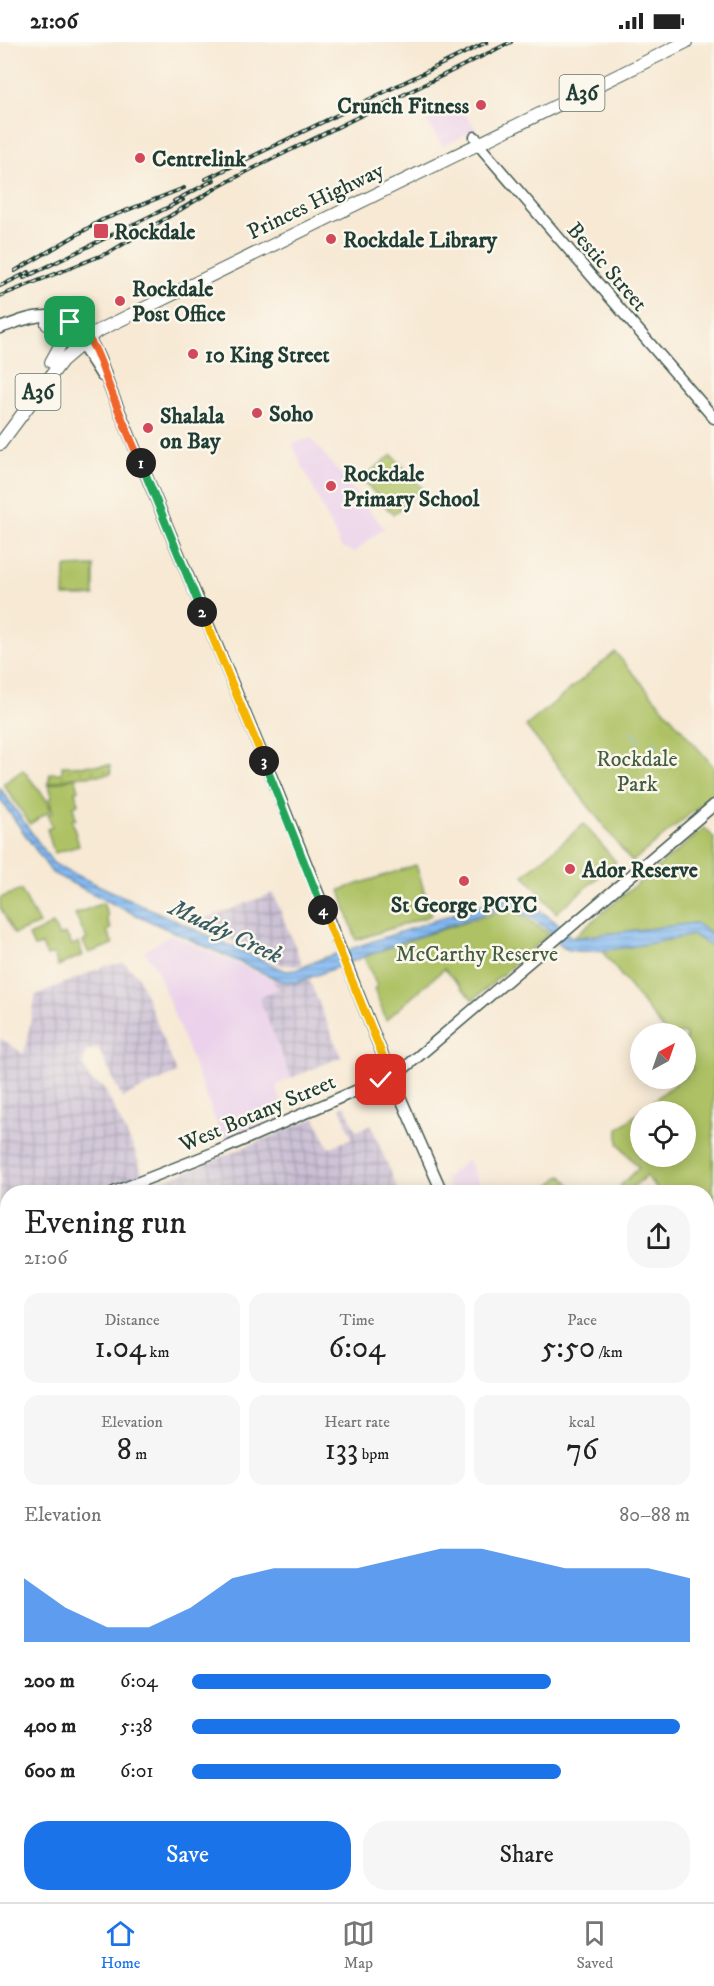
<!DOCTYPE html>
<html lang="en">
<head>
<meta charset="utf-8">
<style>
  :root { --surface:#fff; --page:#f6f6f6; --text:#222; --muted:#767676; --line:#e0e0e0; --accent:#1a73e8 }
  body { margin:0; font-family:"IM FELL DW Pica",serif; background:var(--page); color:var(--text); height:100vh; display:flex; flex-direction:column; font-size:22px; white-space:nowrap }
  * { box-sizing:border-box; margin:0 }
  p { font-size:20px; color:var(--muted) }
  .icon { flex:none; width:33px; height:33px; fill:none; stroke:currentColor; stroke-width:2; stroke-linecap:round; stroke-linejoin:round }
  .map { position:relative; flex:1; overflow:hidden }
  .sheet { position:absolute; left:0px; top:1143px; width:714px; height:717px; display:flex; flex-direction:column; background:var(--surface); border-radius:24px 24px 0 0; box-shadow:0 3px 15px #0003 }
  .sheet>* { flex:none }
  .needle { width:39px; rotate:40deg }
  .tools { position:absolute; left:630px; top:981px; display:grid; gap:12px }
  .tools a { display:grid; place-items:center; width:66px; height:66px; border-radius:50%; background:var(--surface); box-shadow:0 3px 15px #0003; font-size:30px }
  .pin { position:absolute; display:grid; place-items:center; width:51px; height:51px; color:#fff; margin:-26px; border-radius:12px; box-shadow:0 3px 9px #0006 }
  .km { position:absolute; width:30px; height:30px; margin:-15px; border-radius:50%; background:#222; color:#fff; font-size:16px; line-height:30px; text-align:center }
  .round { display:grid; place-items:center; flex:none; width:63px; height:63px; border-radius:24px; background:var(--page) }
  .overview { display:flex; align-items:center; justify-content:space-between; height:102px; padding:0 24px }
  h1 { font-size:33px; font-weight:600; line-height:45px }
  .stats { display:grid; grid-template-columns:repeat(3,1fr); gap:9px; height:102px; padding:6px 24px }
  .stats div { display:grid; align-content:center; border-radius:15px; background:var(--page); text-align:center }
  .stats b { font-size:30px; font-weight:600 }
  .stats small { font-size:16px; font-weight:400 }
  .stats p { font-size:16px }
  .chart { height:168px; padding:12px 24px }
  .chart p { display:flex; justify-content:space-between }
  .chart svg { width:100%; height:108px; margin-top:6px; fill:var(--accent); opacity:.7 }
  .cta { display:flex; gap:12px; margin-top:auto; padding:12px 24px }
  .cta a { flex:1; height:69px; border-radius:24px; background:var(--accent); color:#fff; font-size:24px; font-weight:600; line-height:69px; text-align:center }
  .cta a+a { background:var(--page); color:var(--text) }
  ul { padding:0 24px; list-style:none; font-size:20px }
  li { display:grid; grid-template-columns:96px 72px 1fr; align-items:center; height:45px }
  li i { height:15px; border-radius:8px; background:var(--accent) }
  .status { display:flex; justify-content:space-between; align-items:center; height:42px; padding:0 30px; background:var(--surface); direction:ltr }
  .status svg { height:16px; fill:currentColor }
  .tabs { display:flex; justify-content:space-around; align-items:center; height:84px; border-top:2px solid var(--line); background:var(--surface); font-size:16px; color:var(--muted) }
  .tabs a { display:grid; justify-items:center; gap:3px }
  .tabs .selected { color:var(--accent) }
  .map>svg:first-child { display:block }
  .built { fill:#ebd1eb }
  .industrial { fill:url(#industrial-grid) }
  .grass { fill:url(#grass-dots); stroke:#66804c; stroke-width:1.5 }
  .sand { fill:url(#sand-dots); stroke:#868c69; stroke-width:1.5 }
  .green { fill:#aec265; stroke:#66804c; stroke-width:1.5; fill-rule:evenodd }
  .water { fill:url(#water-rules); stroke:#527b94; stroke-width:1.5 }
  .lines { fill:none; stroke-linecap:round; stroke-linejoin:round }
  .stream { stroke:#84b9f3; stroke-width:1.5 }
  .major-casing { stroke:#3f574c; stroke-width:13 }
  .highway-casing { stroke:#3f574c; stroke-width:14 }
  .major { stroke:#fff; stroke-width:10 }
  .highway { stroke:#fff; stroke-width:12 }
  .rail-casing { stroke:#1f3d34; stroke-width:4 }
  .rail { stroke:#fbf7ec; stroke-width:1.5; stroke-dasharray:4.5; stroke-linecap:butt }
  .split-1-casing { stroke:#fff; stroke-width:12 }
  .split-2-casing { stroke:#fff; stroke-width:12 }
  .split-3-casing { stroke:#fff; stroke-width:12 }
  .split-4-casing { stroke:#fff; stroke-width:12 }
  .split-5-casing { stroke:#fff; stroke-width:12 }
  .split-1 { stroke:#f0652b; stroke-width:8 }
  .split-2 { stroke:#22a559; stroke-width:8 }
  .split-3 { stroke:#f5b400; stroke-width:8 }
  .split-4 { stroke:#22a559; stroke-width:8 }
  .split-5 { stroke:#f5b400; stroke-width:8 }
  .poi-dot { fill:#d1495b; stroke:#fbf7ec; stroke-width:2 }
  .labels { text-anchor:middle; stroke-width:5; stroke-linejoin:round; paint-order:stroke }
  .shield { fill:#fbf7ec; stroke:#61756b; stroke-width:1.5 }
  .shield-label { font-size:21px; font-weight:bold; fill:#1f3d34 }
  .poi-label { font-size:22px; font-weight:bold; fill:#1f3d34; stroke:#fbf7ec; text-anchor:start }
  .street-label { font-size:22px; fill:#1f3d34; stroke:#fbf7ec }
  .park-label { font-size:22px; fill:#435e40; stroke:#fbf7ec }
  .water-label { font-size:24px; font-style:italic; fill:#385c64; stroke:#fbf7ec }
</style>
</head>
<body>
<div class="status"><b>21:06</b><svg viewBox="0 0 49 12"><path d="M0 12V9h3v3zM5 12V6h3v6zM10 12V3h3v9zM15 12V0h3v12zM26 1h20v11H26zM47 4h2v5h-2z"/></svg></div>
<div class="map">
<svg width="714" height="1860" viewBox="0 0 714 1860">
  <defs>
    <pattern id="industrial-grid" width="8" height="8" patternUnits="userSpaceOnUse" patternTransform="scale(1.5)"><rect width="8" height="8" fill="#cbbfd5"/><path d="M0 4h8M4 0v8" fill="none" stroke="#a49cae"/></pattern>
    <pattern id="grass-dots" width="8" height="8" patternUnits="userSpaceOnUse" patternTransform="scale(1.5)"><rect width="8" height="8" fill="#aec265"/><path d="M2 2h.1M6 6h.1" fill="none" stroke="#8d9f54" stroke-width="1.8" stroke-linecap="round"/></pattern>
    <pattern id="sand-dots" width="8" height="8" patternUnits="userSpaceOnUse" patternTransform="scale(1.5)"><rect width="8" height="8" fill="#eeda9e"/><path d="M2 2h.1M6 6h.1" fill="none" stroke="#ccbc89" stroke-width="1.8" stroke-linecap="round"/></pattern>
    <pattern id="water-rules" width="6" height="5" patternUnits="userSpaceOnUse" patternTransform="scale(1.5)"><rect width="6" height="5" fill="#84b9f3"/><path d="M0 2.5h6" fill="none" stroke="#6b98c6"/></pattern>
  </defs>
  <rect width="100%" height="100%" fill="#fbf7ec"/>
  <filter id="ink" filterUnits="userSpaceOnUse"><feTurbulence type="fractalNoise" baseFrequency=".0167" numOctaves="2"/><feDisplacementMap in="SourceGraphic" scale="12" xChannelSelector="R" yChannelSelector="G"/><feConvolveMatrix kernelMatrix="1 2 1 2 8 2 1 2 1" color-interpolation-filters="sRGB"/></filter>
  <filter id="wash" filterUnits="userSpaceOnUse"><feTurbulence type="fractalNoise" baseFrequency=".008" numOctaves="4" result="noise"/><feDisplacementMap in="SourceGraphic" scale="24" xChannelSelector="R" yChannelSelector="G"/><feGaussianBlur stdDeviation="1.35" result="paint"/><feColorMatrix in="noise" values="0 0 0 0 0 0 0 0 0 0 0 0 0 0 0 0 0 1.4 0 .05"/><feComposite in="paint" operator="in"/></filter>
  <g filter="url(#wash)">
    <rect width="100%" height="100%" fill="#f7e9d4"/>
    <g class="built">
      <polygon points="455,61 477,87 442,104 427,79"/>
      <polygon points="311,396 384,486 354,510 341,505 292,402"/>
      <polygon points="171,893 272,937 279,947 259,956 291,1036 276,1044 286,1073 229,1097 222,1095 155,924 144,909"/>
      <polygon points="468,1117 480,1144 472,1150 451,1150 445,1136"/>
      <polygon points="714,1628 714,1710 707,1714 707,1631"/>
    </g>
    <g class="industrial">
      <polygon points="273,851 303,924 282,923 194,881"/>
      <polygon points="124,921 138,934 177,1031 124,1055 123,1058 98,1006 86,1010 83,1023 90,1038 104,1046 134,1107 142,1130 141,1133 96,1150 8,1150 7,1184 0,1187 0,996 24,1012 36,953 105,924"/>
      <polygon points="272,937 296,941 309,937 341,1015 291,1036 259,956 278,947"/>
      <polygon points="345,1063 356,1089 371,1083 399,1150 137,1150 315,1076 329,1106 352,1096 340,1065"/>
    </g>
    <polygon class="grass" points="110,723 111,732 73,735 48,742 50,731 62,731 62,724"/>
    <g class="sand">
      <polygon points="714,1760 714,1809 707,1813 707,1764"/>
      <polygon points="548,1853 548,1852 633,1853 615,1860 535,1860"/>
    </g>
    <g class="green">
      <polygon points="392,413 422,446 393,473 362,436"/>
      <polygon points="94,524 94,554 64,554 65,525"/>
      <polygon points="615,610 714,725 714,752 632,820 526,684"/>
      <polygon points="23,728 46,757 51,768 30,782 3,742"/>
      <polygon points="75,735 79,748 75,749 78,762 73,764 76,777 72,778 79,804 54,811 47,787 52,785 48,772 53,771 49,757 52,755 49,743"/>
      <polygon points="584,782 616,820 556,871 524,833"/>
      <polygon points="705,786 714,796 714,893 695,881 572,896"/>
      <polygon points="416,823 432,873 356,898 340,848"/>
      <polygon points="21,848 39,882 14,892 0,865 0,856"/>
      <polygon points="103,861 108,874 106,875 111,887 107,889 113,902 89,911 83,900 87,897 75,872"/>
      <polygon points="508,867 514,868 549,892 473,958 444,927 386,978 374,947 377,944 364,915 405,899"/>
      <polygon points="53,882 59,894 66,892 72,903 78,901 83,913 58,924 54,912 47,914 42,903 34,905 29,894"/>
      <path d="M693,893l21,13 -1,305 -6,-7 -1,-54h-46l-14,-16 -19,16 -7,-6 19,-18 -21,-25v-14l63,-50 5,-1v-3l7,-6 -7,-10v-25l-20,-1 -65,-83zM640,1070h46v44h-46z"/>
      <polygon points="562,1133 577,1150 542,1150"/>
      <polygon points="7,1354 7,1559 0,1551 0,1361 1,1357"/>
    </g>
    <g class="water">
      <path d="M0,746l53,75 12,7 221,101 10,-1 25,-11 185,-63c25,7 48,22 66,42l123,-15 19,12v13l-21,-13c-27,5 -108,24 -129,13 -7,-4 -9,-12 -15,-17 -12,-10 -30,-22 -45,-24l-99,34 -109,42 -15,-2 -162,-74 -67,-34 -52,-74z"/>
      <polygon points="714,1809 714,1860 615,1860 633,1853 706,1852 707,1813"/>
    </g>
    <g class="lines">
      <g class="stream">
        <polyline points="631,689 640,699"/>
        <polyline points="652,701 658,704"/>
        <polyline points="0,1385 8,1381"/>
      </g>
    </g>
  </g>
  <g filter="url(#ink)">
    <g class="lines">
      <g class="major-casing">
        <g id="major">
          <polyline points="475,95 483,108 714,376"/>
          <path d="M51,283c27,6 37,30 51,51"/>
          <path d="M0,286c15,-5 30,-12 45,-12 40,-2 55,39 64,70l165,397 117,293 51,116"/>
          <polyline points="114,1150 218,1109 401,1029 714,763"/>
          <polyline points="0,1224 8,1222"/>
        </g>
      </g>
      <g class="highway-casing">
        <g id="highway">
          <polyline points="47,282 60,291 63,298 51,320"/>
          <polyline points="0,402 62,319 96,290 686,0"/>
          <polyline points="706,1723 714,1718"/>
          <polyline points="706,1734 714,1730"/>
          <polyline points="0,1760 8,1769"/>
          <polyline points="74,1852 81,1860"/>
          <polyline points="470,1860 483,1852"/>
          <polyline points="485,1860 498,1852"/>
        </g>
      </g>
      <use href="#major" class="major"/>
      <use href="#highway" class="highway"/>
      <g class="rail-casing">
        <g id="rail">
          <polyline points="206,137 487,0"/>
          <polyline points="174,159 214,138"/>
          <polyline points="15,229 102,178 184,146"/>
          <polyline points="24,236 183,158"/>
          <polyline points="0,244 29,230"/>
          <polyline points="0,254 110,210 218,145 248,129 511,0"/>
        </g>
      </g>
      <use href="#rail" class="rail"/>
    </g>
  </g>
  <g class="lines" filter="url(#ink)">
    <g class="split-1-casing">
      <path id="split-1" d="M70,280c26,15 30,41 40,67 10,25 20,50 31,74"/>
    </g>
    <g class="split-2-casing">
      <polyline id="split-2" points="141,421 202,570"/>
    </g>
    <g class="split-3-casing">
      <polyline id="split-3" points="202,570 264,719"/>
    </g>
    <g class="split-4-casing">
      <polyline id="split-4" points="264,719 323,868"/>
    </g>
    <g class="split-5-casing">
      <polyline id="split-5" points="323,868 391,1034 381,1038"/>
    </g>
    <use href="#split-1" class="split-1"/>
    <use href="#split-2" class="split-2"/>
    <use href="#split-3" class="split-3"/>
    <use href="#split-4" class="split-4"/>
    <use href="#split-5" class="split-5"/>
  </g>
  <g class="poi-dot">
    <circle cx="481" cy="63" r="6"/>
    <circle cx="140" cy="116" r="6"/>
    <rect x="93" y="181" width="16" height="16" rx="3"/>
    <circle cx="331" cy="197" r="6"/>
    <circle cx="120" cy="259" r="6"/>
    <circle cx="193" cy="312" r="6"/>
    <circle cx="257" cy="371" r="6"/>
    <circle cx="148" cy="386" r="6"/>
    <circle cx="331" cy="444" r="6"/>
    <circle cx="570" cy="827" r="6"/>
    <circle cx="464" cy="839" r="6"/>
  </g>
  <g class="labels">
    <g class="shield">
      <rect x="559.5" y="33" width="45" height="36" rx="4.5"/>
      <rect x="15.5" y="332" width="45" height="36" rx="4.5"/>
    </g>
    <g class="shield-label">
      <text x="582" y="58">A36</text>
      <text x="38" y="357">A36</text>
    </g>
    <g class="poi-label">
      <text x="469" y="71" text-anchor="end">Crunch Fitness</text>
      <text x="152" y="124">Centrelink</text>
      <text x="114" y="197">Rockdale</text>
      <text x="343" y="205">Rockdale Library</text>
      <text x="132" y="254">Rockdale<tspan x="132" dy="25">Post Office</tspan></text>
      <text x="205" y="320">10 King Street</text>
      <text x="269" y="379">Soho</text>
      <text x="160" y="381">Shalala<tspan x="160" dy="25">on Bay</tspan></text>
      <text x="343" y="439">Rockdale<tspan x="343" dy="25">Primary School</tspan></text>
      <text x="582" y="835">Ador Reserve</text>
      <text x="464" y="870" text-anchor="middle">St George PCYC</text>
    </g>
    <g class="street-label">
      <text transform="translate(315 158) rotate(-26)" y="8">Princes Highway</text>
      <text transform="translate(608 224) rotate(49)" y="8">Bestic Street</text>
      <text transform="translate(257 1070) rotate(-23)" y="8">West Botany Street</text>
    </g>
    <g class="park-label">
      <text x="637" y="724">Rockdale<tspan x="637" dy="25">Park</tspan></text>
      <text x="477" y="919">McCarthy Reserve</text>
    </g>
    <g class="water-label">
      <text transform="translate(226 889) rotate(25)" y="8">Muddy Creek</text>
    </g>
  </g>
</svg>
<div class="tools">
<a><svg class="needle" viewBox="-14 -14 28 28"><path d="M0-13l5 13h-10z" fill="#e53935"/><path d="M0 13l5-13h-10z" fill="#767676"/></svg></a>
<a><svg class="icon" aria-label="locate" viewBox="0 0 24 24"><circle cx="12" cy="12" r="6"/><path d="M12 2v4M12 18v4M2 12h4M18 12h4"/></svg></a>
</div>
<div class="pin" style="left:70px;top:280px;background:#1e9e55"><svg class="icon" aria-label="arrive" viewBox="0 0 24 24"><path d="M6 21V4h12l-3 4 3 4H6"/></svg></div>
<div class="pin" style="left:381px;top:1038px;background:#d93025"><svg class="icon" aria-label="check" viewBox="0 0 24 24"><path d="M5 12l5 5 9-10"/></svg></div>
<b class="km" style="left:141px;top:421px">1</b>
<b class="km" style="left:202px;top:570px">2</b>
<b class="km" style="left:264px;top:719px">3</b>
<b class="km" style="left:323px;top:868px">4</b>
<section class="sheet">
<div class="overview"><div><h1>Evening run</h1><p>21:06</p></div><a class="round"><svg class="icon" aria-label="share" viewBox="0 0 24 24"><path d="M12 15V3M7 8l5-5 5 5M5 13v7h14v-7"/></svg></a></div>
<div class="stats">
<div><p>Distance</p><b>1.04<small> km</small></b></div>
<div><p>Time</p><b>6:04</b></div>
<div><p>Pace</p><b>5:50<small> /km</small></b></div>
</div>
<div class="stats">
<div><p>Elevation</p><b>8<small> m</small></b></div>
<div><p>Heart rate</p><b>133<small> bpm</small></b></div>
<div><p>kcal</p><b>76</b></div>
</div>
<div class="chart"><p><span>Elevation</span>80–88 m</p>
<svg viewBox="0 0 160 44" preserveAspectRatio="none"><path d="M0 44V18L10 30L20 38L30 38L40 30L50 18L60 14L70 14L80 14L90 10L100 6L110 6L120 10L130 14L140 14L150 14L160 18V44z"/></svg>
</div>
<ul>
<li><b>200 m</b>6:04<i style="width:72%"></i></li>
<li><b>400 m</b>5:38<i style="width:98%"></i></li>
<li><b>600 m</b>6:01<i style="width:74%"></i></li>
</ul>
<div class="cta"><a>Save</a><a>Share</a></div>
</section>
</div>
<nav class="tabs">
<a class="selected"><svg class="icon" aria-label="home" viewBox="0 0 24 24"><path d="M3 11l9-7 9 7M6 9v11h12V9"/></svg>Home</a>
<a><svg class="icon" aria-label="map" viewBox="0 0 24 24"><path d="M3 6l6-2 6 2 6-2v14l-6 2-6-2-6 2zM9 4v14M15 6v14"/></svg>Map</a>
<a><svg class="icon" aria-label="saved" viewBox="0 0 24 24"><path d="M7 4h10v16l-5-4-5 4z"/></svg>Saved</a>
</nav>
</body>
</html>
